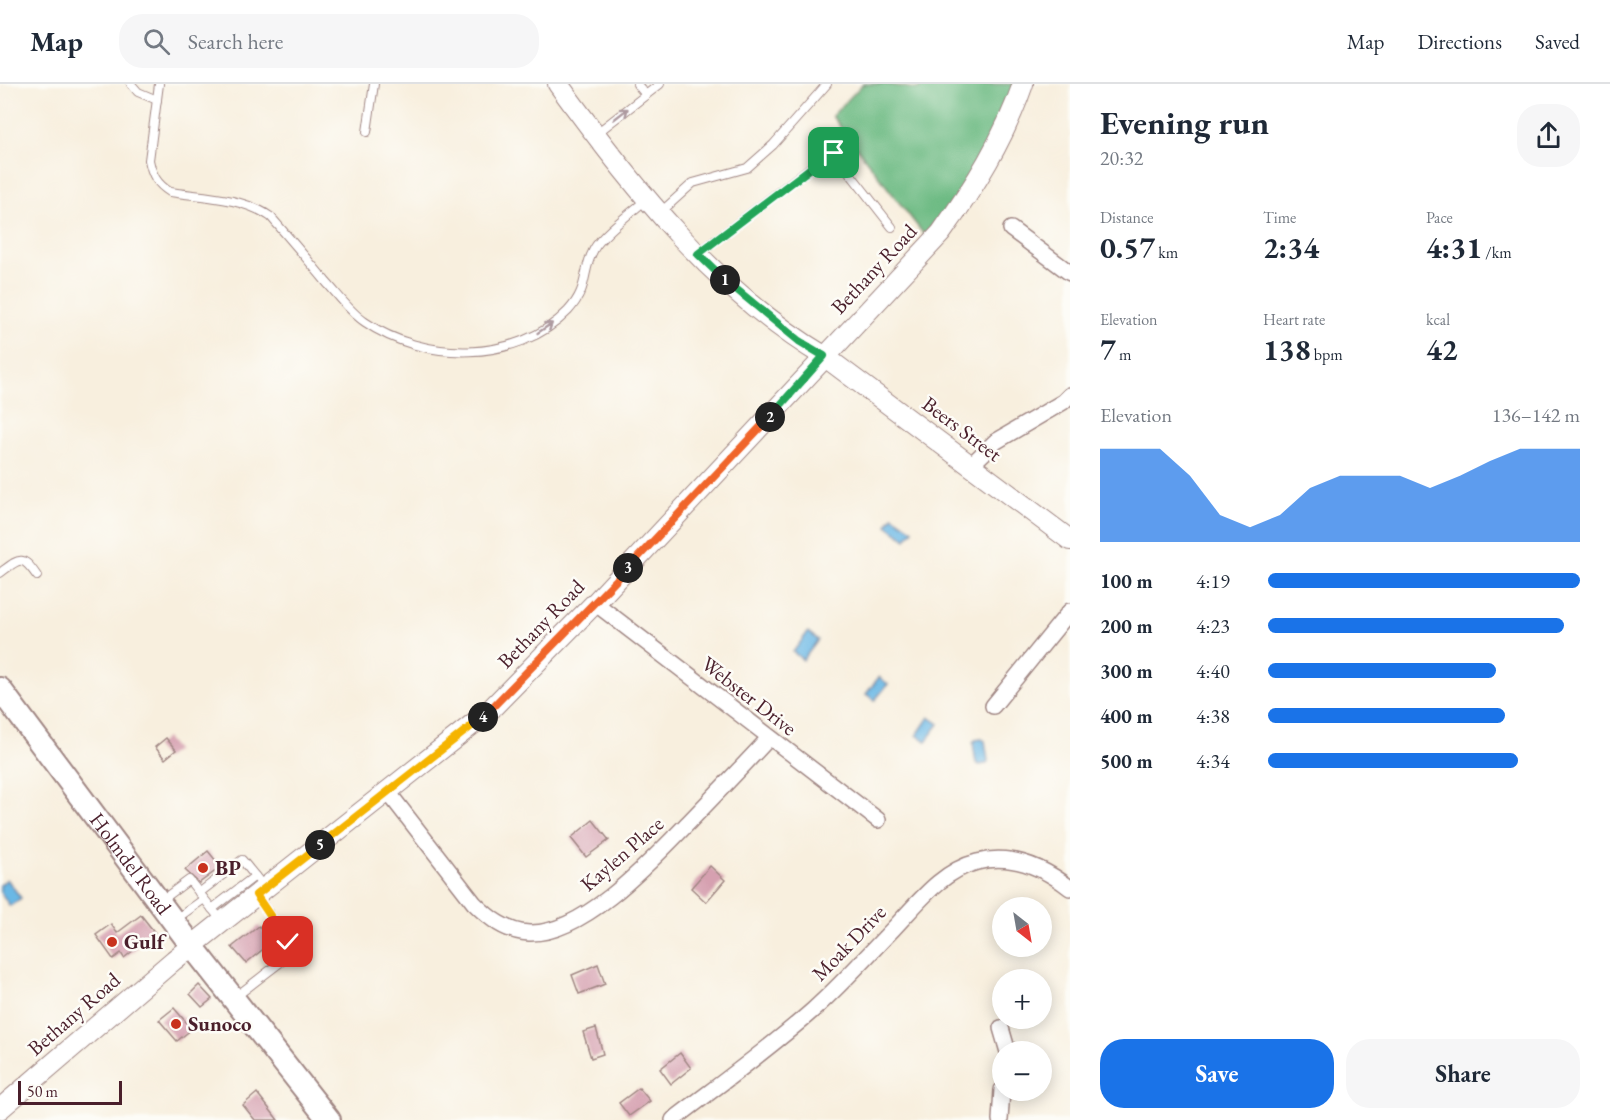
<!DOCTYPE html>
<html lang="en">
<head>
<meta charset="utf-8">
<style>
  :root { --surface:#fff; --page:#f6f6f7; --text:#1f2937; --muted:#747a83; --line:#e0e1e3; --accent:#1a73e8 }
  body { margin:0; font-family:"EB Garamond",serif; background:var(--page); color:var(--text); height:100vh; display:flex; flex-direction:column; font-size:22px; white-space:nowrap }
  * { box-sizing:border-box; margin:0 }
  p { font-size:20px; color:var(--muted) }
  .icon { flex:none; width:33px; height:33px; fill:none; stroke:currentColor; stroke-width:2; stroke-linecap:round; stroke-linejoin:round }
  .map { position:relative; flex:1; overflow:hidden }
  .details { display:flex; flex-direction:column; background:var(--surface); width:540px }
  .details>* { flex:none }
  .needle { width:39px; rotate:149deg }
  .tools { position:absolute; left:992px; top:813px; display:grid; gap:12px }
  .tools a { display:grid; place-items:center; width:60px; height:60px; border-radius:50%; background:var(--surface); box-shadow:0 3px 15px #0003; font-size:30px }
  .scale { position:absolute; left:18px; bottom:15px; width:104px; box-sizing:border-box; padding-left:6px; border:3px solid #4a1f2b; border-top:0; font-size:16px; line-height:21px; white-space:nowrap; color:#4a1f2b; -webkit-text-stroke:4px #fdfcf7; paint-order:stroke }
  .pin { position:absolute; display:grid; place-items:center; width:51px; height:51px; color:#fff; margin:-26px; border-radius:12px; box-shadow:0 3px 9px #0006 }
  .km { position:absolute; width:30px; height:30px; margin:-15px; border-radius:50%; background:#222; color:#fff; font-size:16px; line-height:30px; text-align:center }
  .round { display:grid; place-items:center; flex:none; width:63px; height:63px; border-radius:24px; background:var(--page) }
  .head { display:flex; align-items:center; justify-content:space-between; height:102px; padding:0 30px }
  h1 { font-size:33px; font-weight:700; line-height:45px }
  .metrics { display:grid; grid-template-columns:repeat(3,1fr); gap:9px; height:102px; padding:6px 30px }
  .metrics div { display:grid; align-content:center }
  .metrics b { font-size:30px; font-weight:700 }
  .metrics small { font-size:16px; font-weight:400 }
  .metrics p { font-size:16px }
  .chart { height:168px; padding:12px 30px }
  .chart p { display:flex; justify-content:space-between }
  .chart svg { width:100%; height:108px; margin-top:6px; fill:var(--accent); opacity:.7 }
  .action { display:flex; gap:12px; margin-top:auto; padding:12px 30px }
  .action a { flex:1; height:69px; border-radius:24px; background:var(--accent); color:#fff; font-size:24px; font-weight:700; line-height:69px; text-align:center }
  .action a+a { background:var(--page); color:var(--text) }
  ul { padding:0 30px; list-style:none; font-size:20px }
  li { display:grid; grid-template-columns:96px 72px 1fr; align-items:center; height:45px }
  li i { height:15px; border-radius:8px; background:var(--accent) }
  header { display:flex; align-items:center; gap:36px; box-sizing:border-box; height:84px; padding:0 30px; background:var(--surface); border-bottom:2px solid var(--line) }
  header strong { font-size:28px }
  nav { display:flex; gap:33px; margin-inline-start:auto; font-size:21px }
  .search { width:420px; height:54px; background:var(--page); display:flex; align-items:center; gap:15px; box-sizing:border-box; padding:0 21px; border-radius:24px; color:var(--muted); font-size:22px }
  main { display:flex; flex:1; min-height:0 }
  .map>svg:first-child { display:block }
  .forest { fill:#6ebb84; stroke:#5c6d58; stroke-width:1.5 }
  .water { fill:#6bb8e5; stroke:#5a6c88; stroke-width:1.5 }
  .building { fill:#d6a0b0 }
  .lines { fill:none; stroke-linecap:round; stroke-linejoin:round }
  .service-casing { stroke:#a18784; stroke-width:10 }
  .minor-casing { stroke:#a18784; stroke-width:18 }
  .tertiary-casing { stroke:#a18784; stroke-width:22 }
  .secondary-casing { stroke:#a18784; stroke-width:26 }
  .service { stroke:#fff; stroke-width:8 }
  .minor { stroke:#fff; stroke-width:15 }
  .tertiary { stroke:#fff; stroke-width:20 }
  .secondary { stroke:#fff; stroke-width:22 }
  .oneway { stroke:#ae9aa0 }
  .split-1-casing { stroke:#fff; stroke-width:12 }
  .split-2-casing { stroke:#fff; stroke-width:12 }
  .split-3-casing { stroke:#fff; stroke-width:12 }
  .split-4-casing { stroke:#fff; stroke-width:12 }
  .split-5-casing { stroke:#fff; stroke-width:12 }
  .split-6-casing { stroke:#fff; stroke-width:12 }
  .split-1 { stroke:#22a559; stroke-width:8 }
  .split-2 { stroke:#22a559; stroke-width:8 }
  .split-3 { stroke:#f0652b; stroke-width:8 }
  .split-4 { stroke:#f0652b; stroke-width:8 }
  .split-5 { stroke:#f5b400; stroke-width:8 }
  .split-6 { stroke:#f5b400; stroke-width:8 }
  .poi-dot { fill:#c8321e; stroke:#fdfcf7; stroke-width:2 }
  .labels { text-anchor:middle; stroke-width:5; stroke-linejoin:round; paint-order:stroke }
  .street-label { font-size:21px; fill:#4a1f2b; stroke:#fdfcf7 }
  .poi-label { font-size:21px; font-weight:bold; fill:#4a1f2b; stroke:#fdfcf7; text-anchor:start }
</style>
</head>
<body>
<header>
<strong>Map</strong>
<div class="search"><svg class="icon" aria-label="search" viewBox="0 0 24 24"><circle cx="10" cy="10" r="6"/><path d="M15 15l6 6"/></svg>Search here</div>
<nav><a>Map</a><a>Directions</a><a>Saved</a></nav>
</header>
<main>
<div class="map">
<svg width="1070" height="1036" viewBox="0 0 1070 1036">
  <rect width="100%" height="100%" fill="#fdfcf7"/>
  <filter id="ink" filterUnits="userSpaceOnUse"><feTurbulence type="fractalNoise" baseFrequency=".0167" numOctaves="2"/><feDisplacementMap in="SourceGraphic" scale="12" xChannelSelector="R" yChannelSelector="G"/><feConvolveMatrix kernelMatrix="1 2 1 2 8 2 1 2 1" color-interpolation-filters="sRGB"/></filter>
  <filter id="wash" filterUnits="userSpaceOnUse"><feTurbulence type="fractalNoise" baseFrequency=".008" numOctaves="4" result="noise"/><feDisplacementMap in="SourceGraphic" scale="24" xChannelSelector="R" yChannelSelector="G"/><feGaussianBlur stdDeviation="1.35" result="paint"/><feColorMatrix in="noise" values="0 0 0 0 0 0 0 0 0 0 0 0 0 0 0 0 0 1.4 0 .05"/><feComposite in="paint" operator="in"/></filter>
  <g filter="url(#wash)">
    <rect width="100%" height="100%" fill="#f8efde"/>
    <polygon class="forest" points="863,0 885,0 917,5 925,0 1024,0 932,161 832,32"/>
    <g class="water">
      <polygon points="893,432 913,446 906,455 887,441"/>
      <polygon points="808,548 818,556 803,576 793,568"/>
      <polygon points="879,593 888,600 875,616 866,610"/>
      <polygon points="929,633 939,640 926,657 917,651"/>
      <polygon points="982,655 985,657 988,677 986,680 979,681 976,679 973,659 975,656"/>
      <polygon points="7,795 21,814 10,822 0,808 0,801"/>
    </g>
    <g id="blocks">
      <g class="building">
        <polygon points="166,654 176,666 165,675 155,663"/>
        <polygon points="593,736 609,756 586,773 571,754"/>
        <polygon points="208,767 221,783 199,799 185,786"/>
        <polygon points="710,782 725,796 706,818 691,804"/>
        <polygon points="141,831 155,849 124,874 121,869 113,875 96,851 111,840 117,849"/>
        <polygon points="259,842 272,858 246,879 232,863"/>
        <polygon points="598,880 605,900 579,910 572,891"/>
        <polygon points="199,901 212,915 202,923 190,910"/>
        <polygon points="174,924 192,945 177,957 159,936"/>
        <polygon points="596,944 603,970 591,974 583,948"/>
        <polygon points="680,969 691,984 671,1000 660,985"/>
        <polygon points="639,1004 650,1017 629,1032 619,1019"/>
        <polygon points="257,1009 278,1036 255,1036 243,1021"/>
      </g>
    </g>
  </g>
  <g filter="url(#ink)">
    <use href="#blocks" fill-opacity="0" stroke="#a18784" stroke-width="1.5"/>
    <g class="lines">
      <g class="service-casing">
        <g id="service">
          <polyline points="131,0 138,8 157,16"/>
          <path d="M159,0l-10,76c3,15 8,24 21,32 34,5 72,5 101,25 19,22 38,44 56,66 12,13 23,29 38,39 58,40 152,42 203,-11 22,-24 13,-39 26,-62 8,-15 39,-38 53,-50"/>
          <polyline points="637,0 646,11"/>
          <polyline points="367,48 374,0"/>
          <polyline points="597,49 660,0"/>
          <polyline points="661,128 693,99 747,84 773,61 827,0"/>
          <polyline points="699,169 824,73 834,69 892,143"/>
          <path d="M0,489c20,-15 22,-19 37,3"/>
          <polyline points="199,809 242,776 264,803"/>
          <polyline points="162,816 189,796 221,836"/>
          <polyline points="212,825 255,792"/>
          <polyline points="176,835 204,815"/>
          <polyline points="234,914 286,874 289,868 288,858 257,812"/>
        </g>
      </g>
      <g class="minor-casing">
        <g id="minor">
          <polyline points="1011,145 1070,189"/>
          <polyline points="971,381 995,358 1063,318 1070,311"/>
          <polyline points="595,519 878,736"/>
          <polyline points="993,622 1070,527"/>
          <path d="M388,708l86,111c15,15 32,29 55,30 55,2 125,-75 161,-112 27,-28 53,-55 79,-83"/>
          <polyline points="1001,944 1008,968"/>
          <path d="M673,1036c47,-36 96,-71 140,-110 28,-25 54,-54 80,-81 25,-26 48,-58 84,-67 35,-9 66,5 93,26"/>
          <polyline points="1000,1036 1002,1006"/>
        </g>
      </g>
      <g class="tertiary-casing">
        <g id="tertiary">
          <path d="M558,0c74,102 157,207 266,272l246,184"/>
          <path d="M0,1025l174,-149 314,-248 107,-109 346,-370c34,-47 63,-94 82,-149"/>
        </g>
      </g>
      <g class="secondary-casing">
        <g id="secondary">
          <path id="s1" d="M0,605l192,257 137,174"/>
        </g>
      </g>
      <use href="#service" class="service"/>
      <use href="#minor" class="minor"/>
      <use href="#tertiary" class="tertiary"/>
      <use href="#secondary" class="secondary"/>
    </g>
    <defs><path id="oneway-shaft" d="M-6 0H5M1.5-3L5.5 0L1.5 3" fill="none" stroke-width="1.6" stroke-linecap="round" stroke-linejoin="round" transform="scale(1.5)"/></defs>
    <g class="oneway">
      <use href="#oneway-shaft" transform="translate(621 30) rotate(-38)"/>
      <use href="#oneway-shaft" transform="translate(545 244) rotate(-34)"/>
    </g>
  </g>
  <g class="lines" filter="url(#ink)">
    <g class="split-1-casing">
      <polyline id="split-1" points="725,196 698,170 824,74 834,69"/>
    </g>
    <g class="split-2-casing">
      <polyline id="split-2" points="725,196 799,257 824,272 770,333"/>
    </g>
    <g class="split-3-casing">
      <polyline id="split-3" points="628,484 770,333"/>
    </g>
    <g class="split-4-casing">
      <polyline id="split-4" points="483,633 628,484"/>
    </g>
    <g class="split-5-casing">
      <polyline id="split-5" points="320,761 483,633"/>
    </g>
    <g class="split-6-casing">
      <polyline id="split-6" points="288,858 256,811 320,761"/>
    </g>
    <use href="#split-1" class="split-1"/>
    <use href="#split-2" class="split-2"/>
    <use href="#split-3" class="split-3"/>
    <use href="#split-4" class="split-4"/>
    <use href="#split-5" class="split-5"/>
    <use href="#split-6" class="split-6"/>
  </g>
  <g class="poi-dot">
    <circle cx="203" cy="784" r="6"/>
    <circle cx="112" cy="858" r="6"/>
    <circle cx="176" cy="940" r="6"/>
  </g>
  <g class="labels">
    <g class="street-label">
      <text transform="translate(874 185) rotate(-47)" y="7">Bethany Road</text>
      <text transform="translate(962 345) rotate(37)" y="7">Beers Street</text>
      <text transform="translate(541 540) rotate(-46)" y="7">Bethany Road</text>
      <text transform="translate(749 612) rotate(38)" y="7">Webster Drive</text>
      <text transform="translate(622 770) rotate(-41)" y="7">Kaylen Place</text>
      <text dy="7" stroke="none"><textPath href="#s1" startOffset="218">Holmdel Road</textPath></text>
      <text transform="translate(849 859) rotate(-46)" y="7">Moak Drive</text>
      <text transform="translate(74 930) rotate(-41)" y="7">Bethany Road</text>
    </g>
    <g class="poi-label">
      <text x="215" y="791">BP</text>
      <text x="124" y="865">Gulf</text>
      <text x="188" y="947">Sunoco</text>
    </g>
  </g>
</svg>
<div class="tools">
<a><svg class="needle" viewBox="-14 -14 28 28"><path d="M0-13l5 13h-10z" fill="#e53935"/><path d="M0 13l5-13h-10z" fill="#747a83"/></svg></a>
<a>+</a>
<a>−</a>
</div>
<div class="scale">50 m</div>
<div class="pin" style="left:834px;top:69px;background:#1e9e55"><svg class="icon" aria-label="arrive" viewBox="0 0 24 24"><path d="M6 21V4h12l-3 4 3 4H6"/></svg></div>
<div class="pin" style="left:288px;top:858px;background:#d93025"><svg class="icon" aria-label="check" viewBox="0 0 24 24"><path d="M5 12l5 5 9-10"/></svg></div>
<b class="km" style="left:725px;top:196px">1</b>
<b class="km" style="left:770px;top:333px">2</b>
<b class="km" style="left:628px;top:484px">3</b>
<b class="km" style="left:483px;top:633px">4</b>
<b class="km" style="left:320px;top:761px">5</b>
</div>
<section class="details">
<div class="head"><div><h1>Evening run</h1><p>20:32</p></div><a class="round"><svg class="icon" aria-label="share" viewBox="0 0 24 24"><path d="M12 15V3M7 8l5-5 5 5M5 13v7h14v-7"/></svg></a></div>
<div class="metrics">
<div><p>Distance</p><b>0.57<small> km</small></b></div>
<div><p>Time</p><b>2:34</b></div>
<div><p>Pace</p><b>4:31<small> /km</small></b></div>
</div>
<div class="metrics">
<div><p>Elevation</p><b>7<small> m</small></b></div>
<div><p>Heart rate</p><b>138<small> bpm</small></b></div>
<div><p>kcal</p><b>42</b></div>
</div>
<div class="chart"><p><span>Elevation</span>136–142 m</p>
<svg viewBox="0 0 160 44" preserveAspectRatio="none"><path d="M0 44V6L10 6L20 6L30 17L40 33L50 38L60 33L70 22L80 17L90 17L100 17L110 22L120 17L130 11L140 6L150 6L160 6V44z"/></svg>
</div>
<ul>
<li><b>100 m</b>4:19<i style="width:100%"></i></li>
<li><b>200 m</b>4:23<i style="width:95%"></i></li>
<li><b>300 m</b>4:40<i style="width:73%"></i></li>
<li><b>400 m</b>4:38<i style="width:76%"></i></li>
<li><b>500 m</b>4:34<i style="width:80%"></i></li>
</ul>
<div class="action"><a>Save</a><a>Share</a></div>
</section>
</main>
</body>
</html>
